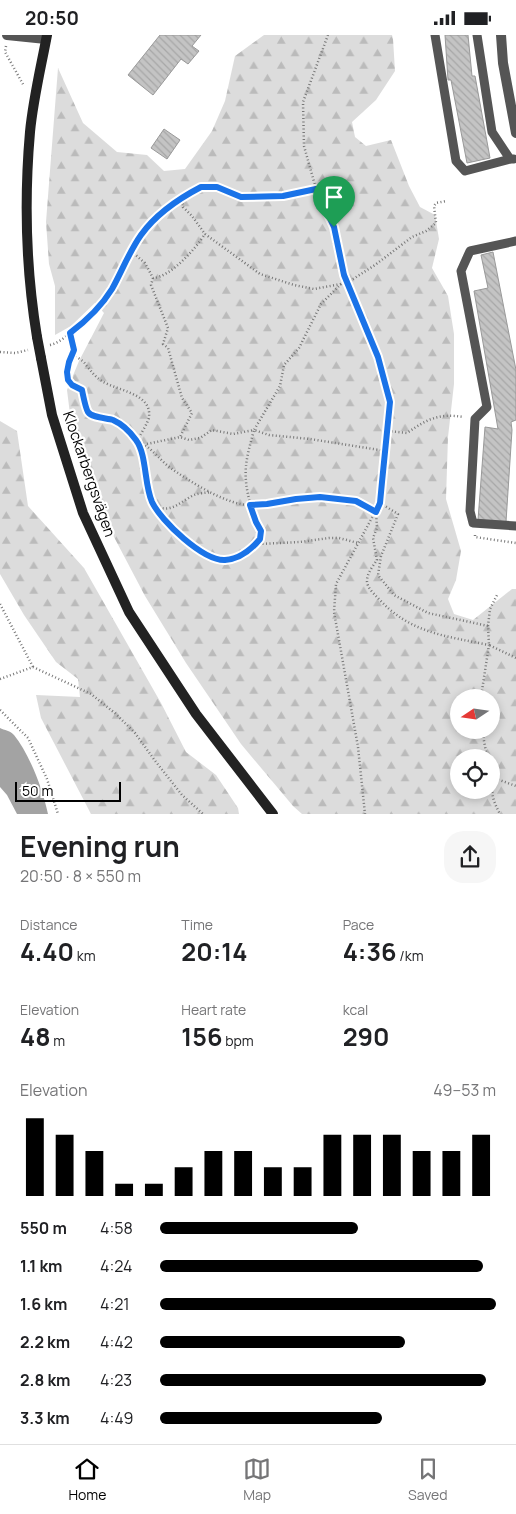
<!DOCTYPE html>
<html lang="en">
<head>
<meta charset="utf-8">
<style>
  :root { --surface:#fff; --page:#f6f6f6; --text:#202124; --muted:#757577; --line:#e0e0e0; --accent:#000 }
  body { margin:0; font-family:Manrope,sans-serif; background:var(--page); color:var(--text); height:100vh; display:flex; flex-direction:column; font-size:19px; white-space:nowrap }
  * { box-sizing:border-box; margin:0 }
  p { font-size:16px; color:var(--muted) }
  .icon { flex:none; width:28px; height:28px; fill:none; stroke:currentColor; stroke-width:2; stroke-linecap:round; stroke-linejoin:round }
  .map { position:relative; height:779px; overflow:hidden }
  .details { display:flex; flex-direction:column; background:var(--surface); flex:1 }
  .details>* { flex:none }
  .needle { width:32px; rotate:257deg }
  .buttons { position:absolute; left:450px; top:654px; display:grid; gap:10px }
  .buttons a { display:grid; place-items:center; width:50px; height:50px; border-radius:50%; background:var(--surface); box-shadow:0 2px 8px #0003; font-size:25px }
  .scale { position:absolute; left:15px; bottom:12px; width:106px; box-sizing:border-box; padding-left:5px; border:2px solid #000; border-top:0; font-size:14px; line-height:18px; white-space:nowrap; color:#000; -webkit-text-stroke:4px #fff; paint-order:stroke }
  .pin { position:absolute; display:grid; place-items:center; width:42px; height:42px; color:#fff; margin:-51px -21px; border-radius:50% 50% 50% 0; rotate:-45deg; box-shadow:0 0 5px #0007 }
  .pin .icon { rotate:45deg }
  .round { display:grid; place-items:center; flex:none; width:52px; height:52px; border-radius:20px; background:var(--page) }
  .summary { display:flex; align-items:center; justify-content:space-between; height:85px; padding:0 20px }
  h1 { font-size:28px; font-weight:700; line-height:38px }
  .stats { display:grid; grid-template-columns:repeat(3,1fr); gap:8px; height:85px; padding:5px 20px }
  .stats div { display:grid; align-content:center }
  .stats b { font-size:25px; font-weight:700 }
  .stats small { font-size:14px; font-weight:400 }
  .stats p { font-size:14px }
  .chart { height:140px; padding:10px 20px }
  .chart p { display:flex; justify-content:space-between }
  .chart svg { width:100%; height:90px; margin-top:5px; stroke:var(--accent); stroke-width:6 }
  ul { padding:0 20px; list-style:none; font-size:16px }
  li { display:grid; grid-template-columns:80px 60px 1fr; align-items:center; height:38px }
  li i { height:12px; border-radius:6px; background:var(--accent) }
  .status { display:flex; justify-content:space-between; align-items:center; height:35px; padding:0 25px; background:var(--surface); direction:ltr }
  .status svg { height:14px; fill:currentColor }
  .tab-bar { display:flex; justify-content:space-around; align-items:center; height:70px; border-top:1px solid var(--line); background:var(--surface); font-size:14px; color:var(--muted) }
  .tab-bar a { display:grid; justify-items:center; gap:2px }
  .tab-bar .selected { color:var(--accent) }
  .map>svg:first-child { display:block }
  .forest { fill:url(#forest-firs); fill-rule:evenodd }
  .water { fill:#a3a3a3 }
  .building { fill:url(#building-back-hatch); stroke:#999 }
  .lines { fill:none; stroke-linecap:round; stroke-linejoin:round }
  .path { stroke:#777; stroke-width:2.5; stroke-dasharray:1 2.5; stroke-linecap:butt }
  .service { stroke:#555; stroke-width:9 }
  .minor { stroke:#555; stroke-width:10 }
  .secondary { stroke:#222; stroke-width:10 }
  .secondary-bridge { stroke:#222; stroke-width:10 }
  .route-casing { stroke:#fff; stroke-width:10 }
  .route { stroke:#1a73e8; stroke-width:6 }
  .labels { text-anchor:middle; stroke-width:4.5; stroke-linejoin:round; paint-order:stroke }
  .street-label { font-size:15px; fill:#000; stroke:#fff }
</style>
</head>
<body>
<div class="status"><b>20:50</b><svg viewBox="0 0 49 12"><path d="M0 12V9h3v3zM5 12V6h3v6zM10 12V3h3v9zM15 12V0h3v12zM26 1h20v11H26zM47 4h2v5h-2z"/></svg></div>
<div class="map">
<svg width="516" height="779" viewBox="0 0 516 779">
  <defs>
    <pattern id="forest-firs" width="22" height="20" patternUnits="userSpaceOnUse" patternTransform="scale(1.25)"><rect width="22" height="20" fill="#dcdcdc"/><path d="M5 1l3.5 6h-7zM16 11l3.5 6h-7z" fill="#bbb"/></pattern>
    <pattern id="building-back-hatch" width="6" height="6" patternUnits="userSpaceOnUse" patternTransform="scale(1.25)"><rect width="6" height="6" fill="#c4c4c4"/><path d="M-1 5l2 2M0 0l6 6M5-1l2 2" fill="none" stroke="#a7a7a7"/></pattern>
  </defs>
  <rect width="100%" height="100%" fill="#fff"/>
  <g class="forest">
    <path d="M264,0h128l1,4 2,32 -19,29 -24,22 3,15 11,9 25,-6 18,46 11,21 15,8 4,24 -7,29 16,28 6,38v50l-6,53 -2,62 15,52 -5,29 -8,19 6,15 19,6 39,-31h4v225h-214l-9,-8 -52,-62 -55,-81 -41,-67 -31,-59 -24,-57 -18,-50 -5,-40 12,-29 25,-48 -9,-10 -24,23 -16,9v-49l-6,-22 -3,-42 12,-154 25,55 34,29 30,3 17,16 21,-2 27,-38 13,-30 10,-45zM459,662h32v33h-32zM459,722h32v33h-32z"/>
    <polygon points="0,386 17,396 28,471 84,533 161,668 186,717 216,740 238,773 239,779 91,779 41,683 36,660 80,662 78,644 56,627 24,580 0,539"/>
  </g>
  <path class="water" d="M0,693c4,2 11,3 14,7 16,20 29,55 34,79h-31l-10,-19 -7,-8z"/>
  <g class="building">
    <polygon points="160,0 201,0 192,11 199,16 188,29 181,24 153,60 128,40"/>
    <polygon points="445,0 468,0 472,41 475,41 490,123 467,128 451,45 448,45"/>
    <polygon points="164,94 180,105 167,124 151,113"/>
    <polygon points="493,217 516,335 516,385 511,387 512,395 506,487 478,485 485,392 498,394 474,256 488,253 481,220"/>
  </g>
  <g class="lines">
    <g class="path">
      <polyline points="328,0 303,67 304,111 316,154 334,192 344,239 378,322 390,367 380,468 336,549 334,577 358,712 365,779"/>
      <polyline points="6,11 5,17 24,51"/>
      <polyline points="182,165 183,172 192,181 205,199 260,239 294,250 314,254 341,249"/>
      <path d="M131,216l14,12 8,15c18,-1 43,-30 52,-44"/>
      <polyline points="153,243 151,250 168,293 163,309 168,313 182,363 192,378 180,402"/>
      <polyline points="347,248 375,230 412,202 426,196 436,188 434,171 436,168 446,166"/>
      <path d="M70,298l4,22c4,3 10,6 12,10 5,6 9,12 16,16 15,10 50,12 47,36 0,4 -10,20 -12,24 14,5 23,20 35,28 19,13 40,26 61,33 20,7 42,0 61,-3 19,-3 43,-3 62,1 7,2 13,8 20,12l1,16 -4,10 4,22c-4,6 -10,13 -10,21 0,6 6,12 10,16 32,36 68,39 112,48l-8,52"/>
      <path d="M50,310c9,-2 16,-9 23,-14 15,-12 29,-26 39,-42 6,-10 10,-21 15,-31 14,-27 43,-61 73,-71 17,-5 28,9 44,10 24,1 48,-3 72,-8"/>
      <polyline points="0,317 15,318 28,315"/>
      <path d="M73,317c-7,18 -11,28 9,38 1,5 4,19 6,22 4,6 19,6 25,8 9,4 18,13 23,20 10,15 8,44 16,62 9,19 51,59 73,57 15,0 26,-9 35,-20 1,-11 -7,-24 -10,-36 -8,-31 -4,-43 4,-73l15,5 41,4 76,12"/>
      <path d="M388,396l19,2c20,-14 32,-20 57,-16"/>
      <polyline points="147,409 180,402 189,405 200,403 212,395 233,399 254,395 280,351 284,330 299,313 321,269 342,248"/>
      <polyline points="380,468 398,479 381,521 378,540 394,560 428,578 488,591 489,610 516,623"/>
      <path d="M156,471c15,8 25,-5 38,-11 5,-2 11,-2 17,-3"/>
      <polyline points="475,500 475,502 516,508"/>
      <polyline points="259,509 300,507 329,503 339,503 358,508"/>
      <polyline points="0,569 33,632"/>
      <polyline points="488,591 490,574 498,558"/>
      <polyline points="0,644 33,632 91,659 116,679 135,698 156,727 182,760 203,779"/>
      <polyline points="0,675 28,703 47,744 58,779"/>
      <polyline points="482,695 487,722"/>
      <polyline points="491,734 494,743 516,751"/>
      <path d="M494,743c-4,14 -1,23 6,36"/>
    </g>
    <g class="service">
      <polyline points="435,0 456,126 465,136 510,124"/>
      <polyline points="477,0 492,97 510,124 514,124"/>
      <polyline points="516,206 470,216 461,236 487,372 475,384 470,476 473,488 516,491"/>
    </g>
    <g class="minor">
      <polyline points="7,0 46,4"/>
      <polyline points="501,0 503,28 516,98"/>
    </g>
    <g class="secondary">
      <path d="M37,302c-11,-67 -13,-136 -7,-205 3,-32 11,-65 17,-97"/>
      <polyline points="41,323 52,380 83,478 129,577 196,679 273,779"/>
    </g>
    <polyline class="secondary-bridge" points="37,302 41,323"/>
  </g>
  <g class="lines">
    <g class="route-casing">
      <path id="route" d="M201,152h16l24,10 42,-1 33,-7 18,38 10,48 34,82 12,45 -8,80 -2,21 -4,9 -20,-11 -36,-4 -24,2 -29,5 -17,1 6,17 5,9 -1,8c-9,11 -20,20 -35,21 -22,1 -64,-39 -73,-58 -8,-18 -5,-47 -16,-62 -5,-7 -14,-16 -23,-20 -6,-2 -21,-2 -25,-8 -2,-3 -5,-17 -6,-22l-10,-5 -4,-5 -1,-8 2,-10 5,-12 -4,-17c16,-12 31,-26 42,-44 10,-18 17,-37 29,-54 15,-21 37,-36 60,-48z"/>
    </g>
    <use href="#route" class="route"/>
  </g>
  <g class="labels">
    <g class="street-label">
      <text transform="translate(89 439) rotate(71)" y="5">Klockarbergsvägen</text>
    </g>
  </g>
</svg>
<div class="buttons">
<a><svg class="needle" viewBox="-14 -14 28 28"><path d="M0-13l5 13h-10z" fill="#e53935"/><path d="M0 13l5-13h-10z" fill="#757577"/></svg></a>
<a><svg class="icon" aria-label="locate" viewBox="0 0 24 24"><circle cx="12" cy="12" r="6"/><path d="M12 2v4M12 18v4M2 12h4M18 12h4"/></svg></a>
</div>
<div class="scale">50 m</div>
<div class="pin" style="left:334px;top:192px;background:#1e9e55"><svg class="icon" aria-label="arrive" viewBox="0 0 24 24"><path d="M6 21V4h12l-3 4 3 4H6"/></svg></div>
</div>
<section class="details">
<div class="summary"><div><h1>Evening run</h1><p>20:50 · 8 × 550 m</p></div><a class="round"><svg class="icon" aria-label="share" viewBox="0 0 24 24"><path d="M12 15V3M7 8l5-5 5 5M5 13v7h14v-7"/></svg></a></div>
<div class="stats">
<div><p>Distance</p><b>4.40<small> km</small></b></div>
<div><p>Time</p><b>20:14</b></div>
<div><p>Pace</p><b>4:36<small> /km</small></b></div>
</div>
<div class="stats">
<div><p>Elevation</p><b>48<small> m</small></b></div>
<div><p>Heart rate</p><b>156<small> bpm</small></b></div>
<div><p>kcal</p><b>290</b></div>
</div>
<div class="chart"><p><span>Elevation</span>49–53 m</p>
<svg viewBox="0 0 160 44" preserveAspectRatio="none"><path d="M5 44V6M15 44V14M25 44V22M35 44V38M45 44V38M55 44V30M65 44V22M75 44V22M85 44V30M95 44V30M105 44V14M115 44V14M125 44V14M135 44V22M145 44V22M155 44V14"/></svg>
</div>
<ul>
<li><b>550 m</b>4:58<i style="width:59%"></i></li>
<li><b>1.1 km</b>4:24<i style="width:96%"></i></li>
<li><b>1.6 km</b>4:21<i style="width:100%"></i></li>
<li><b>2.2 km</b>4:42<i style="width:73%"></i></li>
<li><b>2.8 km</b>4:23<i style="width:97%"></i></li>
<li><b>3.3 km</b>4:49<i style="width:66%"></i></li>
</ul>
</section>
<nav class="tab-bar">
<a class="selected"><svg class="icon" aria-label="home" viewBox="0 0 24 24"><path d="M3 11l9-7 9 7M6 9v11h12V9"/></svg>Home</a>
<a><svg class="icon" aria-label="map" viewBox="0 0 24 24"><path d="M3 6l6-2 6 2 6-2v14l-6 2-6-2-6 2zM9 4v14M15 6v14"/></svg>Map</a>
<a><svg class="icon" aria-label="saved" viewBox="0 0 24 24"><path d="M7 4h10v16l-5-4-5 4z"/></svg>Saved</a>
</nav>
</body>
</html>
